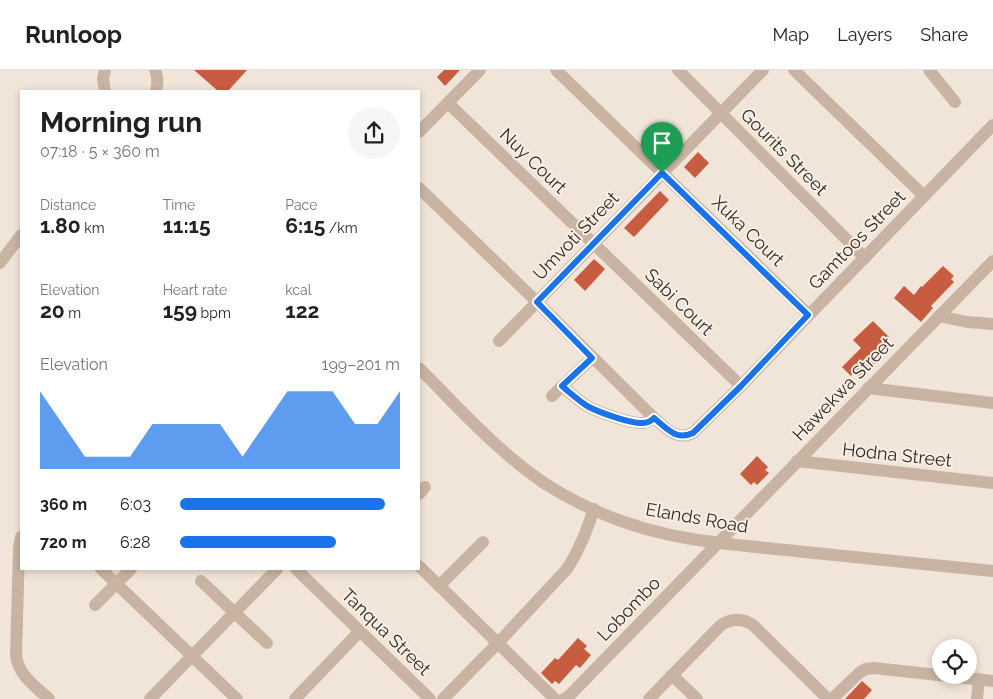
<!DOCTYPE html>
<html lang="en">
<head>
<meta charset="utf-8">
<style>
  :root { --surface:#fff; --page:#f6f6f6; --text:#202124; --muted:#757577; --line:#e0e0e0; --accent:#1a73e8 }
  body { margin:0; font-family:Raleway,sans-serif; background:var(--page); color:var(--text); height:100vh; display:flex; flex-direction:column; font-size:19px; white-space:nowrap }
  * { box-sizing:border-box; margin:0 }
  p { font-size:16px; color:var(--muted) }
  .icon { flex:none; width:28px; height:28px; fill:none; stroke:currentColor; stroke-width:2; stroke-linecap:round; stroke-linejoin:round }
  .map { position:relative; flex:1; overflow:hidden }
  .details { position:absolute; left:20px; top:20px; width:400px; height:480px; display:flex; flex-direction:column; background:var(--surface); border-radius:0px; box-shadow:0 2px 8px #0003 }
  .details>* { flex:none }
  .controls { position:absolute; left:932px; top:569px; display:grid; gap:10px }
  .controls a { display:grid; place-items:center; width:45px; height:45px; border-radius:50%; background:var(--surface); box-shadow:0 2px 8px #0003; font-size:25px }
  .pin { position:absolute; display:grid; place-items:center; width:42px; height:42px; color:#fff; margin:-51px -21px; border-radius:50% 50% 50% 0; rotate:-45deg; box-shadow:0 0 5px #0007 }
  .pin .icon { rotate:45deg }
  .round { display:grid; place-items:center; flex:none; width:52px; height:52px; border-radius:26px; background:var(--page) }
  .summary { display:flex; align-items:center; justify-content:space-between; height:85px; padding:0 20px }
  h1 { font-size:28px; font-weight:700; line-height:38px }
  .stats { display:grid; grid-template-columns:repeat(3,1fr); gap:8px; height:85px; padding:5px 20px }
  .stats div { display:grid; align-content:center }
  .stats b { font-size:21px; font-weight:700 }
  .stats small { font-size:14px; font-weight:400 }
  .stats p { font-size:14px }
  .chart { height:140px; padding:10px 20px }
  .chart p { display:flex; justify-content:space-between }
  .chart svg { width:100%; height:90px; margin-top:5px; fill:var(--accent); opacity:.7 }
  ul { padding:0 20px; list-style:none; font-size:16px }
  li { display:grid; grid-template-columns:80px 60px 1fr; align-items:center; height:38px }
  li i { height:12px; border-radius:6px; background:var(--accent) }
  header { display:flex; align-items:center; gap:30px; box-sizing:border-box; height:70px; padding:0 25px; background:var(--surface); border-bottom:1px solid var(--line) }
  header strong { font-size:24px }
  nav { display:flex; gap:28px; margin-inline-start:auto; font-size:18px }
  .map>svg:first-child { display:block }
  .building { fill:#c75c40 }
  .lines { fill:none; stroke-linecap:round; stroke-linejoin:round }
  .minor { stroke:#c9b4a4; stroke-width:12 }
  .route-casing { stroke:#fff; stroke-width:10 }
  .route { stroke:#1a73e8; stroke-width:6 }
  .labels { text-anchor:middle; stroke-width:4; stroke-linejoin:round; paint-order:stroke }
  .street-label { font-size:18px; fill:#342a26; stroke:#f9efe4 }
</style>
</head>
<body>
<header>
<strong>Runloop</strong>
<nav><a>Map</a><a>Layers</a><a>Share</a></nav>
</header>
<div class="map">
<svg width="993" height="629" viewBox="0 0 993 629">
  <rect width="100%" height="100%" fill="#f1e4d8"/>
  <g class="building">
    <polygon points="194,0 247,0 228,21 218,21"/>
    <polygon points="444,0 460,0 445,16 437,7"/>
    <polygon points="698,82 709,93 695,108 684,97"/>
    <polygon points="660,121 669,130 634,167 624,158"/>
    <polygon points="594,189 605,199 585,221 574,210"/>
    <polygon points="943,196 954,206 951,209 954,212 931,236 933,238 921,252 894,228 904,216 914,225 921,216 922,217"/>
    <polygon points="873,251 889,267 886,269 892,276 860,309 853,303 851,306 842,297 861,278 853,270"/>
    <polygon points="757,386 768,397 765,400 769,403 757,415 754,412 751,415 740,404"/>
    <polygon points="578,568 587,576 584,579 591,585 580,598 576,595 559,614 555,611 552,614 541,603 555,588 558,590"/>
    <polygon points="862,611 872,620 864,629 845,629"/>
  </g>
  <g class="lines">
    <g class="minor">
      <polyline points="105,0 103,9 105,21"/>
      <path d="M155,0c3,7 3,14 1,21"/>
      <polyline points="556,0 809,245"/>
      <polyline points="678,0 865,188"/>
      <polyline points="794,0 924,126"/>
      <polyline points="929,0 955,32"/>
      <polyline points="448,33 741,316"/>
      <polyline points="419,62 480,0"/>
      <path d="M419,118l118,114 117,116c12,10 22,23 39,15l48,-47 68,-71 184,-190"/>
      <polyline points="0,193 21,165"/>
      <polyline points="939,246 967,252 993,254"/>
      <polyline points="499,271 763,0"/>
      <path d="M419,298c40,40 78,83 125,115 44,28 96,48 148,56 37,6 75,9 113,13 62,6 125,13 188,19"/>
      <path d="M562,316c8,7 16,14 25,20 11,6 44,18 56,17 4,0 8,-3 11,-5"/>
      <polyline points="868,318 993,333"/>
      <polyline points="552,326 592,288"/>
      <polyline points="797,391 993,413"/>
      <polyline points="419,424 425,417"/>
      <path d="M21,467l-2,11 -3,107c2,20 19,31 33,44"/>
      <polyline points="419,496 555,629"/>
      <polyline points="101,499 237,629"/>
      <polyline points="296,499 430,629"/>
      <polyline points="201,511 267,573"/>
      <polyline points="439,516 483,472"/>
      <polyline points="95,535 131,499"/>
      <polyline points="672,605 697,629"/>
      <polyline points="150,629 277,499"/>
      <polyline points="295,629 360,561"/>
      <path d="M443,629l55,-56 69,-74c13,-20 19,-37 27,-60"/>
      <polyline points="564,629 570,625 993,191"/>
      <path d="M649,629l72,-74c11,-7 21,-7 32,0l75,74"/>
      <polyline points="832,629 859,603 866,599 874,598 993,611"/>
      <polyline points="977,629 979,609"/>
    </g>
  </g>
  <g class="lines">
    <g class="route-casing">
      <path id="route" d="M662,103l146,142 -67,71 -48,47c-17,8 -27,-5 -39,-15 -3,3 -7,5 -11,5 -12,1 -45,-11 -56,-17 -9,-6 -17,-13 -25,-20l30,-28 -55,-56z"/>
    </g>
    <use href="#route" class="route"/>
  </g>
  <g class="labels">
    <g class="street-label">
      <text transform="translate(784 82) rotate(45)" y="6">Gourits Street</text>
      <text transform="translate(533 91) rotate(44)" y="6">Nuy Court</text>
      <text transform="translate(748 161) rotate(44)" y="6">Xuka Court</text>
      <text transform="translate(576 166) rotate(-46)" y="6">Umvoti Street</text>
      <text transform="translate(857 170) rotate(-46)" y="6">Gamtoos Street</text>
      <text transform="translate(679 232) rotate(44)" y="6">Sabi Court</text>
      <text transform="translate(843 319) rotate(-46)" y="6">Hawekwa Street</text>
      <text transform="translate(897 385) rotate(6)" y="6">Hodna Street</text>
      <text transform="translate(697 448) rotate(10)" y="6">Elands Road</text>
      <text transform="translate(629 539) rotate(-46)" y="6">Lobombo</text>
      <text transform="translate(386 562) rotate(44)" y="6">Tanqua Street</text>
    </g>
  </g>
</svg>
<div class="controls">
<a><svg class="icon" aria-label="locate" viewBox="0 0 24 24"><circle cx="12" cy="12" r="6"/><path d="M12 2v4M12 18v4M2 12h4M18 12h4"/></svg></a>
</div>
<div class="pin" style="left:662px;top:103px;background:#1e9e55"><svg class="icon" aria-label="arrive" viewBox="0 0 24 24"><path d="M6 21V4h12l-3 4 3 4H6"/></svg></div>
<section class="details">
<div class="summary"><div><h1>Morning run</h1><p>07:18 · 5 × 360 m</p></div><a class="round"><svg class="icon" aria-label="share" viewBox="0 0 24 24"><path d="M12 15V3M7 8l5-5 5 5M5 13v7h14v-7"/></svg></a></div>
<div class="stats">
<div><p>Distance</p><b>1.80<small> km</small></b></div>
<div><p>Time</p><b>11:15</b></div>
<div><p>Pace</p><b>6:15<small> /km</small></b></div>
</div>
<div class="stats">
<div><p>Elevation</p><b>20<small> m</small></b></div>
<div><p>Heart rate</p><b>159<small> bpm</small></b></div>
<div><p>kcal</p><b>122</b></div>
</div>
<div class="chart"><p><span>Elevation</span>199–201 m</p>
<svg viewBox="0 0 160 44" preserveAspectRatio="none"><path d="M0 44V6L10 22L20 38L30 38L40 38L50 22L60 22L70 22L80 22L90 38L100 22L110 6L120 6L130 6L140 22L150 22L160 6V44z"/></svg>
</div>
<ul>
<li><b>360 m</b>6:03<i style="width:93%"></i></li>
<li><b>720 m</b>6:28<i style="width:71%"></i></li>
</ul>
</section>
</div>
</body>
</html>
